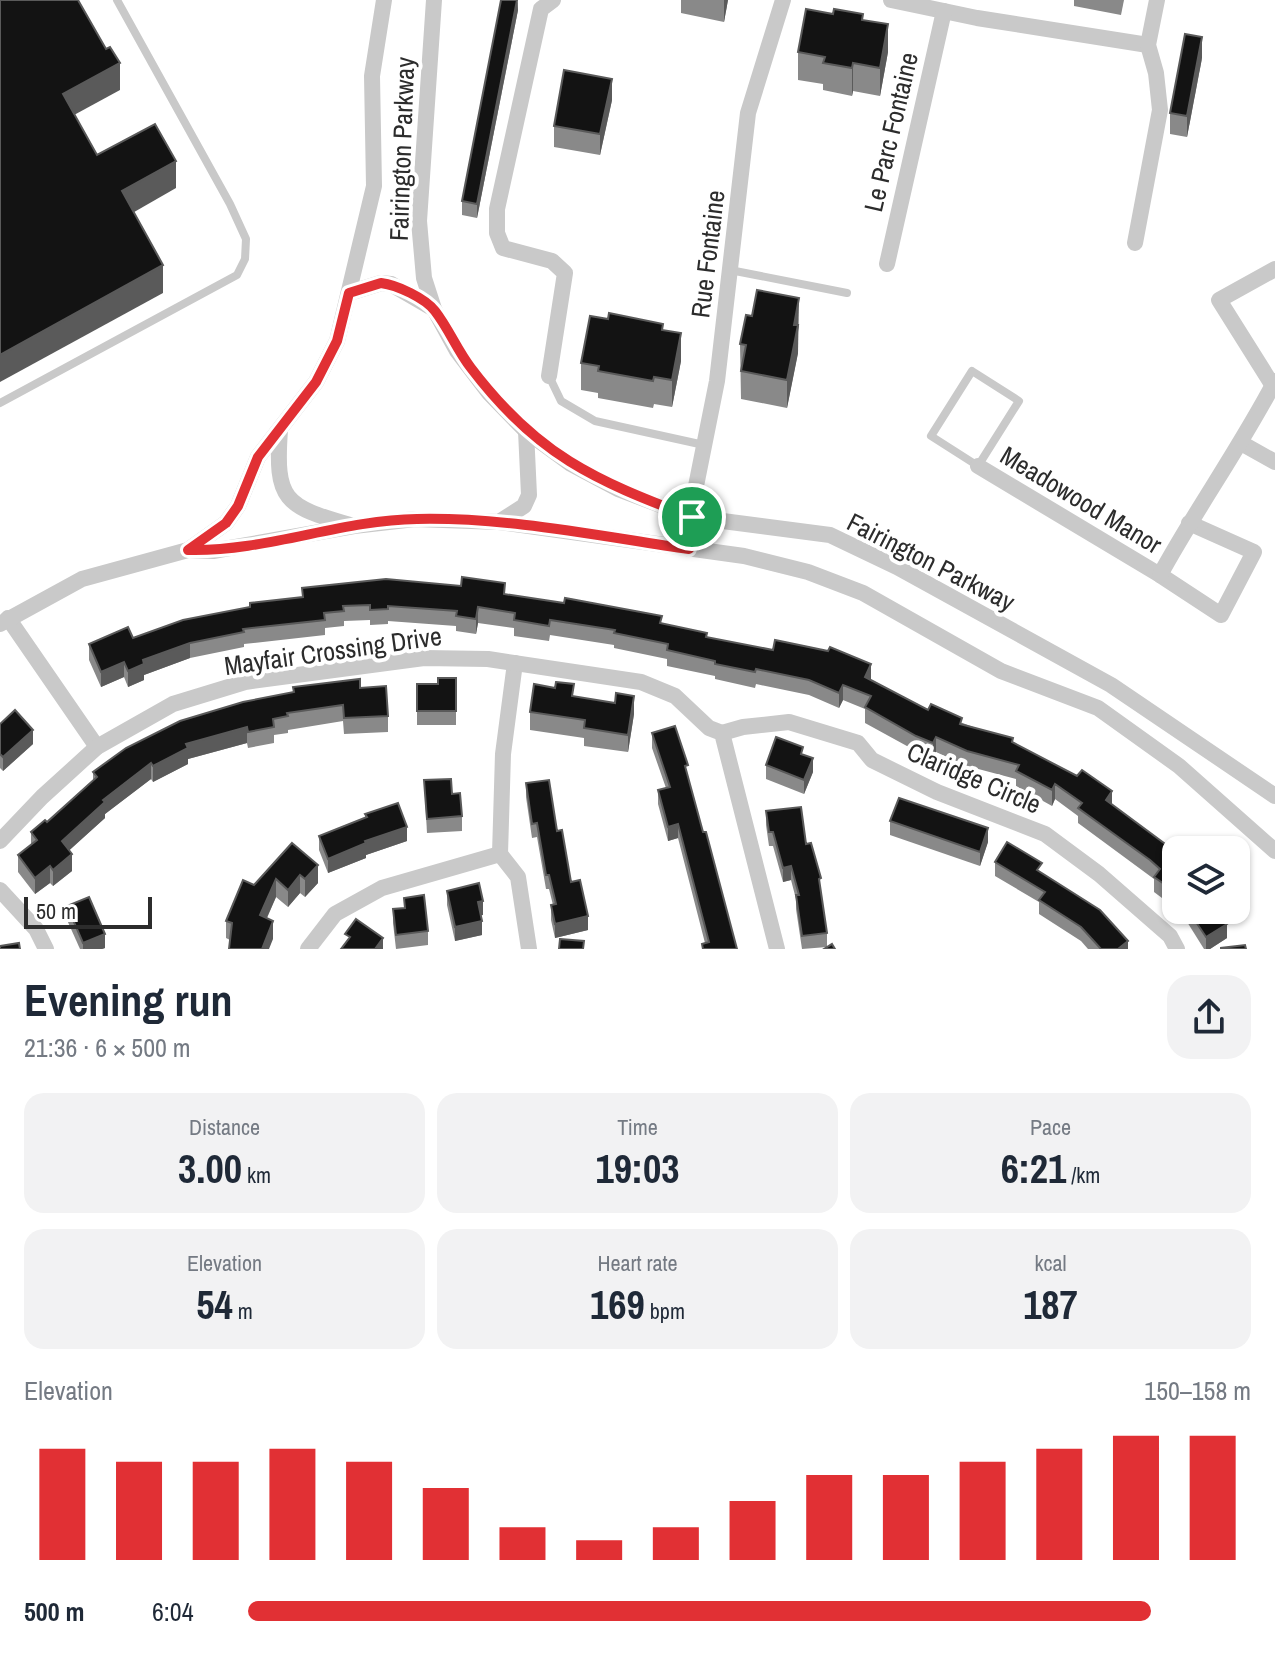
<!DOCTYPE html>
<html lang="en">
<head>
<meta charset="utf-8">
<style>
  :root { --surface:#fff; --page:#f2f2f3; --text:#1f2937; --muted:#747a83; --accent:#e13034 }
  body { margin:0; font-family:"Archivo Narrow",sans-serif; background:var(--page); color:var(--text); height:100vh; display:flex; flex-direction:column; font-size:30px; white-space:nowrap }
  * { box-sizing:border-box; margin:0 }
  p { font-size:26px; color:var(--muted) }
  .icon { flex:none; width:44px; height:44px; fill:none; stroke:currentColor; stroke-width:2; stroke-linecap:round; stroke-linejoin:round }
  .map { position:relative; height:949px; overflow:hidden }
  .drawer { display:flex; flex-direction:column; background:var(--surface); flex:1 }
  .drawer>* { flex:none }
  .buttons { position:absolute; left:1162px; top:836px; display:grid; gap:16px }
  .buttons a { display:grid; place-items:center; width:88px; height:88px; border-radius:16px; background:var(--surface); box-shadow:0 2px 6px #0004; font-size:40px }
  .scale { position:absolute; left:24px; bottom:20px; width:128px; box-sizing:border-box; padding-left:8px; border:4px solid #2c2c2c; border-top:0; font-size:22px; line-height:28px; white-space:nowrap; color:#2c2c2c; -webkit-text-stroke:6px #fff; paint-order:stroke }
  .pin { position:absolute; display:grid; place-items:center; width:68px; height:68px; color:#fff; margin:-34px; border:4px solid #fff; border-radius:50%; box-shadow:0 2px 8px #0007 }
  .round { display:grid; place-items:center; flex:none; width:84px; height:84px; border-radius:24px; background:var(--page) }
  .summary { display:flex; align-items:center; justify-content:space-between; height:136px; padding:0 24px }
  h1 { font-size:44px; font-weight:700; line-height:60px }
  .stats { display:grid; grid-template-columns:repeat(3,1fr); gap:12px; height:136px; padding:8px 24px }
  .stats div { display:grid; align-content:center; border-radius:20px; background:var(--page); text-align:center }
  .stats b { font-size:40px; font-weight:700 }
  .stats small { font-size:22px; font-weight:400 }
  .stats p { font-size:22px }
  .chart { height:224px; padding:16px 24px }
  .chart p { display:flex; justify-content:space-between }
  .chart svg { width:100%; height:144px; margin-top:8px; stroke:var(--accent); stroke-width:6 }
  ul { padding:0 24px; list-style:none; font-size:26px }
  li { display:grid; grid-template-columns:128px 96px 1fr; align-items:center; height:60px }
  li i { height:20px; border-radius:10px; background:var(--accent) }
  .map>svg:first-child { display:block }
  .lines { fill:none; stroke-linecap:round; stroke-linejoin:round }
  .lane { stroke:#c9c9c9; stroke-width:8 }
  .street { stroke:#c9c9c9; stroke-width:16 }
  .wall { fill:#898989 }
  .shaded-wall { fill:#5a5a5a }
  .building { fill:#131313; stroke:#5a5a5a; stroke-width:2 }
  .route-casing { stroke:#fff; stroke-width:16 }
  .route { stroke:#e13034; stroke-width:10 }
  .labels { text-anchor:middle; stroke-width:8; stroke-linejoin:round; paint-order:stroke }
  .street-label { font-size:26px; fill:#2c2c2c; stroke:#fff }
</style>
</head>
<body>
<div class="map">
<svg width="1275" height="949" viewBox="0 0 1275 949">
  <rect width="100%" height="100%" fill="#fff"/>
  <g class="lines">
    <g class="lane">
      <polyline points="730,270 847,293"/>
      <polygon points="972,371 1019,401 978,466 931,436"/>
      <polyline points="549,376 561,401 595,421 704,445"/>
      <polyline points="0,403 237,275 245,259 246,239 230,204 117,0"/>
    </g>
    <g class="street">
      <polyline points="434,0 419,221 424,278 434,309 457,351 489,393 526,431 571,464 618,489 692,517 830,535 897,567 1111,685 1275,796"/>
      <polyline points="891,0 977,18 1148,45"/>
      <polyline points="1135,243 1160,110 1156,73 1148,45 1157,0"/>
      <polyline points="887,264 944,11"/>
      <polyline points="349,293 381,283 391,284 434,309"/>
      <polyline points="549,376 565,273 552,261 503,248 497,233 497,209 541,9 553,0"/>
      <polyline points="1273,386 1219,300 1275,269"/>
      <path d="M280,430c-5,70 4,76 70,95"/>
      <polyline points="1241,443 1275,462"/>
      <polyline points="978,466 1160,575 1221,615 1254,552 1189,523"/>
      <polyline points="499,522 524,506 529,495 526,431"/>
      <polyline points="689,549 695,491 717,381 748,113 783,0"/>
      <polyline points="188,550 213,551 354,526 415,519 499,522 744,556 808,572 863,593 1001,671 1098,708 1179,766 1275,851"/>
      <path d="M1160,575c36,-66 80,-127 115,-194"/>
      <polyline points="8,618 97,747"/>
      <polyline points="0,624 82,579 188,550 226,523 238,506 258,457 316,382 337,341 374,186 372,76 384,0"/>
      <polyline points="515,663 503,754 500,854 518,877 529,949"/>
      <polyline points="722,733 743,727 789,722 858,743 872,760 937,792 1045,834 1099,874 1170,936 1177,949"/>
      <polyline points="0,841 42,797 97,747 173,704 245,682 424,658 488,659 641,682 675,696 709,728 722,733 777,949"/>
      <polyline points="0,890 36,929 46,949"/>
      <polyline points="308,949 335,914 382,888 500,854"/>
    </g>
  </g>
  <g class="wall">
    <polygon points="518,0 518,10 477,218 462,215 462,201"/>
    <polygon points="681,0 728,0 724,22 681,13"/>
    <polygon points="1074,0 1124,0 1121,15 1074,6"/>
    <polygon points="863,20 888,52 880,96 853,91 852,96 823,90 823,84 798,80 798,52"/>
    <polygon points="1202,58 1187,137 1170,134 1170,113"/>
    <polygon points="612,100 600,155 554,147 554,126"/>
    <polygon points="799,325 798,333 798,353 787,408 741,399 740,344"/>
    <polygon points="663,330 681,361 672,407 654,404 653,408 598,398 598,393 581,390 581,363"/>
    <polygon points="302,588 505,594 662,623 707,637 870,680 928,710 1013,742 1112,805 1176,852 1170,904 1154,892 1154,879 1078,823 1078,816 1055,799 1052,806 1016,786 1016,779 967,766 936,752 933,759 916,751 865,723 865,709 843,700 839,708 809,695 756,684 755,688 715,679 715,676 667,666 667,659 614,648 614,645 550,635 549,641 514,636 514,628 478,623 476,634 456,631 456,626 388,621 388,624 370,625 370,620 344,621 344,626 325,628 325,635 244,644 244,647 190,658 144,675 144,680 128,687 124,677 101,687 89,660 89,644 133,638 302,597"/>
    <polygon points="456,678 456,725 417,725 417,684 438,684"/>
    <polygon points="293,687 360,688 388,716 388,732 344,734 343,721 288,730 288,733 274,735 274,743 248,748 247,743 188,759 188,764 153,782 151,779 105,814 105,818 69,850 72,871 53,886 50,883 35,894 18,872 18,855 31,846 31,832 47,822 93,780 93,772 293,692"/>
    <polygon points="574,696 634,714 628,752 584,746 584,738 530,730 530,712"/>
    <polygon points="0,724 33,744 3,771 0,768"/>
    <polygon points="652,733 688,779 737,949 702,949 702,944 705,943 678,838 668,841 658,804 658,790 666,788 652,748"/>
    <polygon points="803,755 813,772 804,794 766,779 766,765"/>
    <polygon points="424,780 452,794 462,816 462,831 427,833"/>
    <polygon points="526,783 557,831 571,882 588,930 555,938 551,920 551,905 553,905 549,889 546,889 537,837 532,838 526,797"/>
    <polygon points="766,811 806,844 821,892 827,933 827,947 802,949 796,909 796,899 791,880 783,882 773,846 769,846 766,825"/>
    <polygon points="365,814 407,841 366,855 366,858 328,873 319,850 319,836 365,818"/>
    <polygon points="890,821 988,842 980,866 890,835"/>
    <polygon points="292,843 318,883 305,897 300,893 288,907 276,897 267,918 273,939 230,940 226,938 226,921 254,885"/>
    <polygon points="995,862 1042,873 1128,949 1088,949 1081,941 1039,914 1039,902 995,876"/>
    <polygon points="447,891 483,915 481,915 482,935 455,941 447,905"/>
    <polygon points="404,898 428,931 428,945 396,949 393,923 393,909 404,908"/>
    <polygon points="67,906 105,948 102,949 80,949 67,920"/>
    <polygon points="1184,910 1218,910 1227,938 1210,949 1204,949 1184,917"/>
  </g>
  <g class="shaded-wall">
    <polygon points="517,0 518,10 477,218 477,204"/>
    <polygon points="724,0 728,0 724,22"/>
    <polygon points="888,24 888,52 880,96 880,68"/>
    <polygon points="1202,37 1202,58 1187,137 1187,116"/>
    <polygon points="120,63 120,90 63,121 63,94"/>
    <polygon points="853,63 853,91 852,96 852,68"/>
    <polygon points="612,79 612,100 600,155 600,134"/>
    <polygon points="176,161 176,188 122,219 122,191"/>
    <polygon points="163,265 163,293 0,382 0,355"/>
    <polygon points="799,298 798,353 787,408 787,380 794,325"/>
    <polygon points="681,333 681,361 672,407 672,380"/>
    <polygon points="478,607 478,623 476,634 476,619"/>
    <polygon points="190,643 190,658 144,675 144,680 128,687 128,671 143,660"/>
    <polygon points="124,662 124,677 101,687 101,672"/>
    <polygon points="871,664 871,680 865,693 865,677"/>
    <polygon points="843,685 843,700 839,708 839,693"/>
    <polygon points="634,696 634,714 628,752 628,735"/>
    <polygon points="247,727 247,743 188,759 188,764 153,782 153,766 186,744"/>
    <polygon points="33,730 33,744 3,771 3,757"/>
    <polygon points="936,737 936,752 933,759 933,743"/>
    <polygon points="813,758 813,772 804,794 804,780"/>
    <polygon points="151,763 151,779 105,814 105,818 62,857 62,841 103,800"/>
    <polygon points="1055,784 1055,799 1052,806 1052,790"/>
    <polygon points="1112,791 1112,806 1106,800"/>
    <polygon points="678,824 678,838 668,841 668,827"/>
    <polygon points="407,827 407,841 366,855 366,858 328,873 328,859 365,841"/>
    <polygon points="988,828 988,842 980,866 980,852"/>
    <polygon points="72,854 72,871 53,886 53,870"/>
    <polygon points="318,865 318,883 305,897 305,879"/>
    <polygon points="50,866 50,883 35,894 35,878"/>
    <polygon points="791,866 791,880 783,882 783,868"/>
    <polygon points="300,875 300,893 288,907 288,890"/>
    <polygon points="276,879 276,897 260,933 260,915"/>
    <polygon points="1176,880 1176,895 1170,904 1170,888"/>
    <polygon points="483,901 483,915 478,916 478,902"/>
    <polygon points="588,916 588,930 555,938 555,924"/>
    <polygon points="273,921 273,939 269,949 262,949"/>
    <polygon points="482,921 482,935 455,941 455,927"/>
    <polygon points="1227,924 1227,938 1210,949 1206,949 1206,937"/>
    <polygon points="105,934 105,948 102,949 83,949 83,943"/>
    <polygon points="383,938 383,949 375,949"/>
    <polygon points="1128,941 1128,949 1118,949"/>
  </g>
  <g class="building">
    <polygon points="0,0 78,0 106,49 110,47 120,63 63,94 97,155 155,124 176,161 122,191 163,265 0,355"/>
    <polygon points="501,0 517,0 477,204 462,201"/>
    <polygon points="806,9 833,14 834,9 863,14 862,20 888,24 880,68 853,63 852,68 823,63 825,57 798,52"/>
    <polygon points="1185,34 1202,37 1187,116 1170,113"/>
    <polygon points="564,70 612,79 600,134 554,126"/>
    <polygon points="757,290 799,298 794,325 798,325 787,380 741,371 746,345 740,344 746,315 752,316"/>
    <polygon points="609,313 663,324 662,330 681,333 672,380 654,377 653,381 598,371 599,366 581,363 590,316 608,319"/>
    <polygon points="462,577 505,583 504,594 564,603 565,598 662,616 660,623 707,633 706,637 773,650 775,640 828,651 830,647 871,664 865,677 928,710 931,704 962,718 960,724 1013,738 1012,742 1077,776 1082,770 1112,791 1106,800 1176,852 1176,880 1170,888 1154,877 1160,869 1150,860 1078,808 1082,803 1055,784 1052,790 1016,771 1019,765 967,751 936,737 933,743 916,736 865,707 871,696 843,685 839,693 809,680 756,669 755,672 715,664 715,661 667,650 668,644 614,633 615,630 550,620 549,626 514,620 515,613 478,607 476,619 456,616 457,611 388,606 388,609 370,610 370,605 343,606 344,611 324,613 325,620 243,629 244,632 190,643 143,660 144,664 128,671 124,662 101,672 89,644 128,627 133,638 183,620 250,607 250,603 303,597 302,588 386,579 461,586"/>
    <polygon points="438,678 456,678 456,711 417,711 417,684 438,684"/>
    <polygon points="360,679 360,688 386,686 388,716 344,718 343,705 287,713 288,716 273,719 274,727 248,732 247,727 186,744 188,748 153,766 151,763 103,800 105,802 62,841 72,854 53,870 50,866 35,878 18,855 37,840 31,832 45,820 47,822 97,777 93,772 126,748 180,721 243,702 294,692 293,687"/>
    <polygon points="556,682 574,684 572,696 615,703 616,693 634,696 628,735 584,728 585,720 530,712 534,684 555,688"/>
    <polygon points="15,710 33,730 3,757 0,754 0,724"/>
    <polygon points="675,726 688,765 685,766 703,832 706,832 737,949 703,949 702,944 709,942 678,824 668,827 658,790 670,787 652,733"/>
    <polygon points="776,737 803,747 801,754 813,758 804,780 766,765"/>
    <polygon points="451,779 452,794 460,793 462,816 427,819 424,780"/>
    <polygon points="549,780 557,831 562,830 571,882 580,880 588,916 555,924 551,905 556,904 549,875 546,875 537,823 532,824 526,783"/>
    <polygon points="899,798 988,828 980,852 890,821"/>
    <polygon points="398,803 407,827 365,841 366,843 328,859 319,836 367,817 365,814"/>
    <polygon points="801,807 806,844 811,843 821,878 819,879 827,933 802,936 796,895 799,895 791,866 783,868 773,832 769,832 766,811"/>
    <polygon points="1007,842 1042,863 1037,870 1100,910 1128,941 1118,949 1101,949 1081,927 1039,900 1045,892 995,862"/>
    <polygon points="292,843 318,865 305,879 300,875 288,890 276,879 260,915 273,921 262,949 229,949 232,923 226,921 243,880 254,885"/>
    <polygon points="479,883 483,901 478,902 482,921 455,927 447,891"/>
    <polygon points="424,895 428,931 396,935 393,909 405,908 404,898"/>
    <polygon points="89,897 105,934 83,943 67,906"/>
    <polygon points="1188,910 1218,910 1227,924 1206,937"/>
    <polygon points="356,919 383,938 375,949 341,949 350,937 345,934"/>
    <polygon points="560,939 584,941 583,949 559,949"/>
    <polygon points="19,943 20,949 0,949 0,946"/>
    <polygon points="832,944 835,949 824,949"/>
    <polygon points="1245,945 1246,949 1221,949 1221,948"/>
  </g>
  <g class="lines">
    <g class="route-casing">
      <path id="route" d="M381,283c16,2 44,15 54,28 14,18 22,39 36,57 66,87 123,112 221,149l-3,32c-90,-13 -181,-32 -272,-30 -77,1 -152,33 -229,31l38,-27 12,-17 20,-49 58,-75 21,-41 12,-48z"/>
    </g>
    <use href="#route" class="route"/>
  </g>
  <g class="labels">
    <g class="street-label">
      <text transform="translate(891 132) rotate(-77)" y="9">Le Parc Fontaine</text>
      <text transform="translate(402 149) rotate(-88)" y="9">Fairington Parkway</text>
      <text transform="translate(708 254) rotate(-83)" y="9">Rue Fontaine</text>
      <text transform="translate(1081 500) rotate(31)" y="9">Meadowood Manor</text>
      <text transform="translate(931 562) rotate(27)" y="9">Fairington Parkway</text>
      <text transform="translate(333 651) rotate(-8)" y="9">Mayfair Crossing Drive</text>
      <text transform="translate(974 778) rotate(23)" y="9">Claridge Circle</text>
    </g>
  </g>
</svg>
<div class="buttons">
<a><svg class="icon" aria-label="layers" viewBox="0 0 24 24"><path d="M12 4l9 5-9 5-9-5zM3 14l9 5 9-5"/></svg></a>
</div>
<div class="scale">50 m</div>
<div class="pin" style="left:692px;top:517px;background:#1e9e55"><svg class="icon" aria-label="arrive" viewBox="0 0 24 24"><path d="M6 21V4h12l-3 4 3 4H6"/></svg></div>
</div>
<section class="drawer">
<div class="summary"><div><h1>Evening run</h1><p>21:36 · 6 × 500 m</p></div><a class="round"><svg class="icon" aria-label="share" viewBox="0 0 24 24"><path d="M12 15V3M7 8l5-5 5 5M5 13v7h14v-7"/></svg></a></div>
<div class="stats">
<div><p>Distance</p><b>3.00<small> km</small></b></div>
<div><p>Time</p><b>19:03</b></div>
<div><p>Pace</p><b>6:21<small> /km</small></b></div>
</div>
<div class="stats">
<div><p>Elevation</p><b>54<small> m</small></b></div>
<div><p>Heart rate</p><b>169<small> bpm</small></b></div>
<div><p>kcal</p><b>187</b></div>
</div>
<div class="chart"><p><span>Elevation</span>150–158 m</p>
<svg viewBox="0 0 160 44" preserveAspectRatio="none"><path d="M5 44V10M15 44V14M25 44V14M35 44V10M45 44V14M55 44V22M65 44V34M75 44V38M85 44V34M95 44V26M105 44V18M115 44V18M125 44V14M135 44V10M145 44V6M155 44V6"/></svg>
</div>
<ul>
<li><b>500 m</b>6:04<i style="width:90%"></i></li>
</ul>
</section>
</body>
</html>
